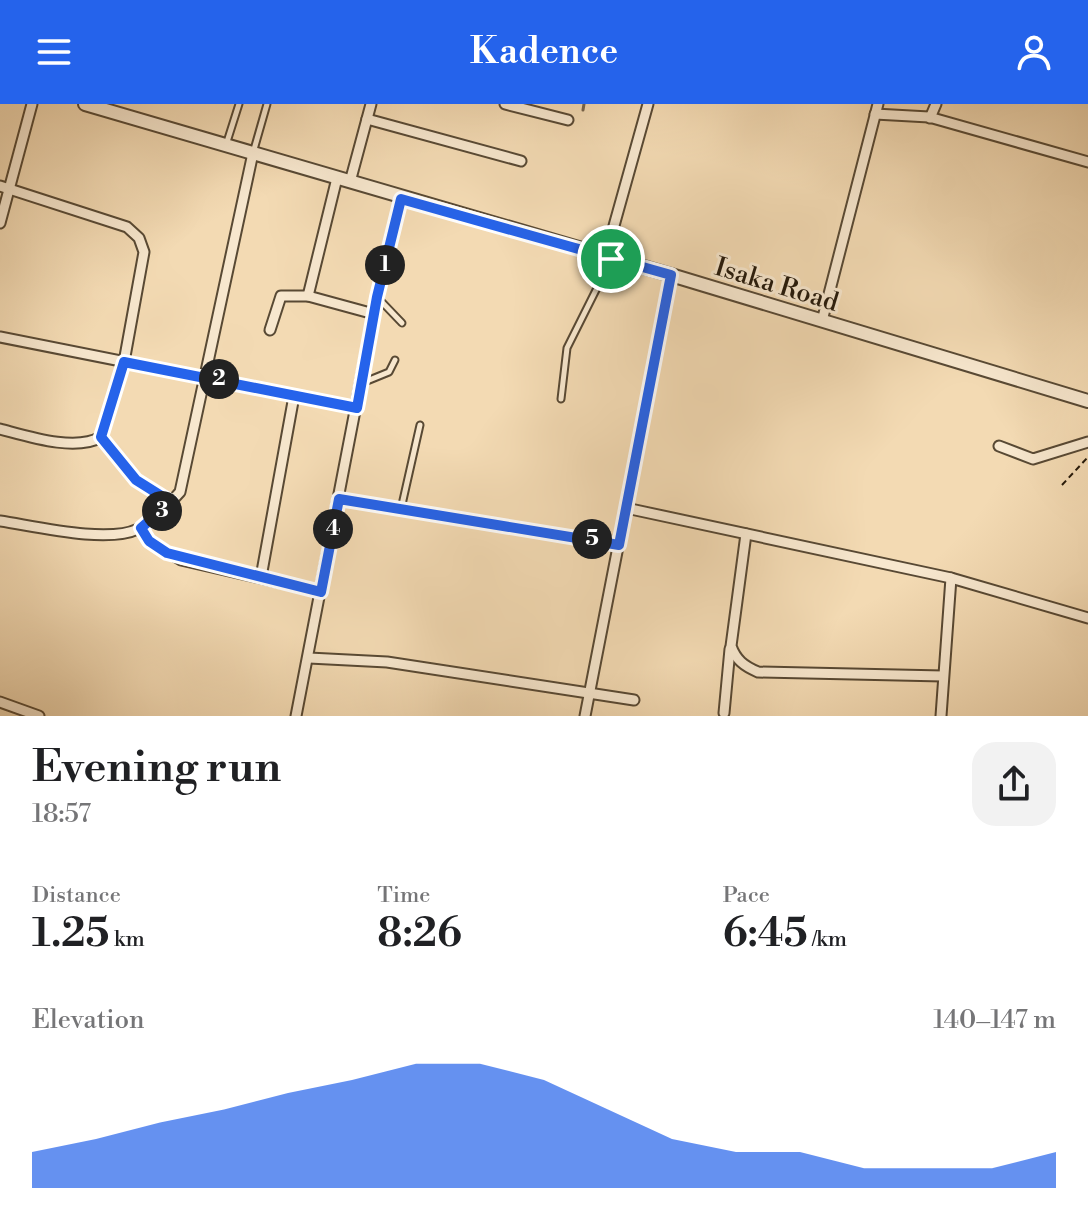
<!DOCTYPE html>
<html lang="en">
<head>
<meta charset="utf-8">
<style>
  :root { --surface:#fff; --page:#f2f2f2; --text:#202124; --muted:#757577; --accent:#2563eb }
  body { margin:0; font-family:"Libre Bodoni",serif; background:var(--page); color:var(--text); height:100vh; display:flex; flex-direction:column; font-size:30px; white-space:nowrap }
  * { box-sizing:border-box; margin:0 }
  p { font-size:26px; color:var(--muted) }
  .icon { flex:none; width:44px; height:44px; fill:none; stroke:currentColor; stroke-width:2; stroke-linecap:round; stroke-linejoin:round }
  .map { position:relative; height:612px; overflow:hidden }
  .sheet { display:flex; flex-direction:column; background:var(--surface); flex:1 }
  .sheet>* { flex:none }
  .pin { position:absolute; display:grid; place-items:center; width:68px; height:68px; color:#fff; margin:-34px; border:4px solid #fff; border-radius:50%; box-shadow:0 2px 8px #0007 }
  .km { position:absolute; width:40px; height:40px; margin:-20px; border-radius:50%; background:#222; color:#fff; font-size:22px; line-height:40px; text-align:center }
  .round { display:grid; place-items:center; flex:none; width:84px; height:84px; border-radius:24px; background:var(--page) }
  .overview { display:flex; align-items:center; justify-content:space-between; height:136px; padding:0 32px }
  h1 { font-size:44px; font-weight:600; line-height:60px }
  .figures { display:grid; grid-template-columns:repeat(3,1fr); gap:12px; height:136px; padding:8px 32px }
  .figures div { display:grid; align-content:center }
  .figures b { font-size:40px; font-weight:600 }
  .figures small { font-size:22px; font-weight:400 }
  .figures p { font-size:22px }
  .chart { height:224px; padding:16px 32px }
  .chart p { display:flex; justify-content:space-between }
  .chart svg { width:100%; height:144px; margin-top:8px; fill:var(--accent); opacity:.7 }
  header { display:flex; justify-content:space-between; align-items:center; height:104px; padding:0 32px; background:var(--accent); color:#fff; font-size:36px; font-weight:600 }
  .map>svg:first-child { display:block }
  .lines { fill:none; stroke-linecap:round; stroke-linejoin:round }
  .stream { stroke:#77654d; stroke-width:3 }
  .service-casing { stroke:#584934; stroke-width:9 }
  .minor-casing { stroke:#584934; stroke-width:13 }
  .tertiary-casing { stroke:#584934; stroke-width:16 }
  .path { stroke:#25190a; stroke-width:2; stroke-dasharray:6 4; stroke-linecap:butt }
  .service { stroke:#f7e7ce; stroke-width:5 }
  .minor { stroke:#f7e7ce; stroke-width:9 }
  .tertiary { stroke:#f7e7ce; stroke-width:12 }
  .route-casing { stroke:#fff; stroke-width:16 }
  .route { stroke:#2563eb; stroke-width:10 }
  .labels { text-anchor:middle; stroke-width:6; stroke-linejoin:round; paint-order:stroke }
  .street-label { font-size:26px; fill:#25190a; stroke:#f7e7ce }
</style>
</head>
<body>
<header><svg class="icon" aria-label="menu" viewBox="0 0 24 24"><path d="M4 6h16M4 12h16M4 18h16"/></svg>Kadence<svg class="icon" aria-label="person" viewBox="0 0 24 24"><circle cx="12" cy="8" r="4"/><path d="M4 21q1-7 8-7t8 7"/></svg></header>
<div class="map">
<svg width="1088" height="612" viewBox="0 0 1088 612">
  <rect width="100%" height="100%" fill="#f3dab3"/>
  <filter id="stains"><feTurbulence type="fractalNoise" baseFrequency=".0025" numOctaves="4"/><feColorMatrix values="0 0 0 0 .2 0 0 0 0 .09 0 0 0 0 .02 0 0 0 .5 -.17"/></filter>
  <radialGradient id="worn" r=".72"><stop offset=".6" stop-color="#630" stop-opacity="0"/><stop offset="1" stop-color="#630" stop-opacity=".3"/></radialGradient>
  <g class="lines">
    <polyline class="stream" points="583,6 584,0"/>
    <g class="service-casing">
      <g id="service">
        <polyline points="226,41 239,0"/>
        <polyline points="253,49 267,0"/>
        <polyline points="378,194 402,219"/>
        <polyline points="362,279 389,268 395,256"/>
        <polyline points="561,295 567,244 611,156"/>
        <polyline points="401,405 420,321"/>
      </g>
    </g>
    <g class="minor-casing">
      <g id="minor">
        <polyline points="505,0 568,16"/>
        <polyline points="875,10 929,13 1088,58"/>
        <polyline points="930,14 936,0"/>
        <polyline points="367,15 521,57"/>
        <polyline points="350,78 371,0"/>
        <path d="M0,82l127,41 12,11 5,14 -20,110 -23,75c-26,15 -74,-1 -101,-8"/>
        <polyline points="0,119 32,0"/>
        <polyline points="605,154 648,0"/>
        <polyline points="308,192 337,74"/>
        <polyline points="822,217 878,0"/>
        <polyline points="270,226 281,192 308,192 374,210"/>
        <polyline points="0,233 357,304"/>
        <polyline points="999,342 1033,355 1088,338"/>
        <polyline points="339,395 619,441"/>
        <polyline points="626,404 951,474 1088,514"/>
        <path d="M0,417c34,5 107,23 138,8 17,-8 30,-24 42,-37l73,-339"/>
        <polyline points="141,424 149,437 181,456 321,488"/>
        <path d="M746,430l-15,112c5,14 13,20 27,26l185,4"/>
        <polyline points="261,473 294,292"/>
        <polyline points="309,554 387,558 634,596"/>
        <polyline points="0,598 39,612"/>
        <polyline points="724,609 730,545"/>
        <polyline points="296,612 377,193 401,95"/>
        <polyline points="585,612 671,171"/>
        <polyline points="941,612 951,474"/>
      </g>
    </g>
    <g class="tertiary-casing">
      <polyline id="tertiary" points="85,0 671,171 1088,297"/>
    </g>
    <g class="path">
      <polyline points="106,340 136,376 162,392"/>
      <polyline points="1062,381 1088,353"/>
    </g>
    <use href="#service" class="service"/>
    <use href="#minor" class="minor"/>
    <use href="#tertiary" class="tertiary"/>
  </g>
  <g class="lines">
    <g class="route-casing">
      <polygon id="route" points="401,95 671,171 619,441 339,395 321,488 167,449 149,437 141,424 171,398 136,376 101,333 124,258 357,304 377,193"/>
    </g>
    <use href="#route" class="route"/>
  </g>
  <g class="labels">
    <g class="street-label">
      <text transform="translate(777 180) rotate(17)" y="9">Isaka Road</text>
    </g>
  </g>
  <rect width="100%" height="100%" filter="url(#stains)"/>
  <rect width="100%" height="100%" fill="url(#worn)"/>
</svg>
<div class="pin" style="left:611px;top:155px;background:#1e9e55"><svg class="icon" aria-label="arrive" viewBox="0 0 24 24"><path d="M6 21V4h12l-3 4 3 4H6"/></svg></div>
<b class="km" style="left:385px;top:161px">1</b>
<b class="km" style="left:219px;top:275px">2</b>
<b class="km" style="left:162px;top:407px">3</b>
<b class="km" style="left:333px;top:425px">4</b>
<b class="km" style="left:592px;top:435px">5</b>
</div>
<section class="sheet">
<div class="overview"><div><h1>Evening run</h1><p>18:57</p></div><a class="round"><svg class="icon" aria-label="share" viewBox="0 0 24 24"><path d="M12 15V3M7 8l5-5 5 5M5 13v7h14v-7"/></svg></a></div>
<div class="figures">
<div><p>Distance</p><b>1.25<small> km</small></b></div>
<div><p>Time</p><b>8:26</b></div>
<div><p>Pace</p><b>6:45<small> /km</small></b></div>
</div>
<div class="chart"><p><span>Elevation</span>140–147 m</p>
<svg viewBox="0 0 160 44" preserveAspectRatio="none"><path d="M0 44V33L10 29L20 24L30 20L40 15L50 11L60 6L70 6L80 11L90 20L100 29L110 33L120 33L130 38L140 38L150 38L160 33V44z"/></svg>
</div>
</section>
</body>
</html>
